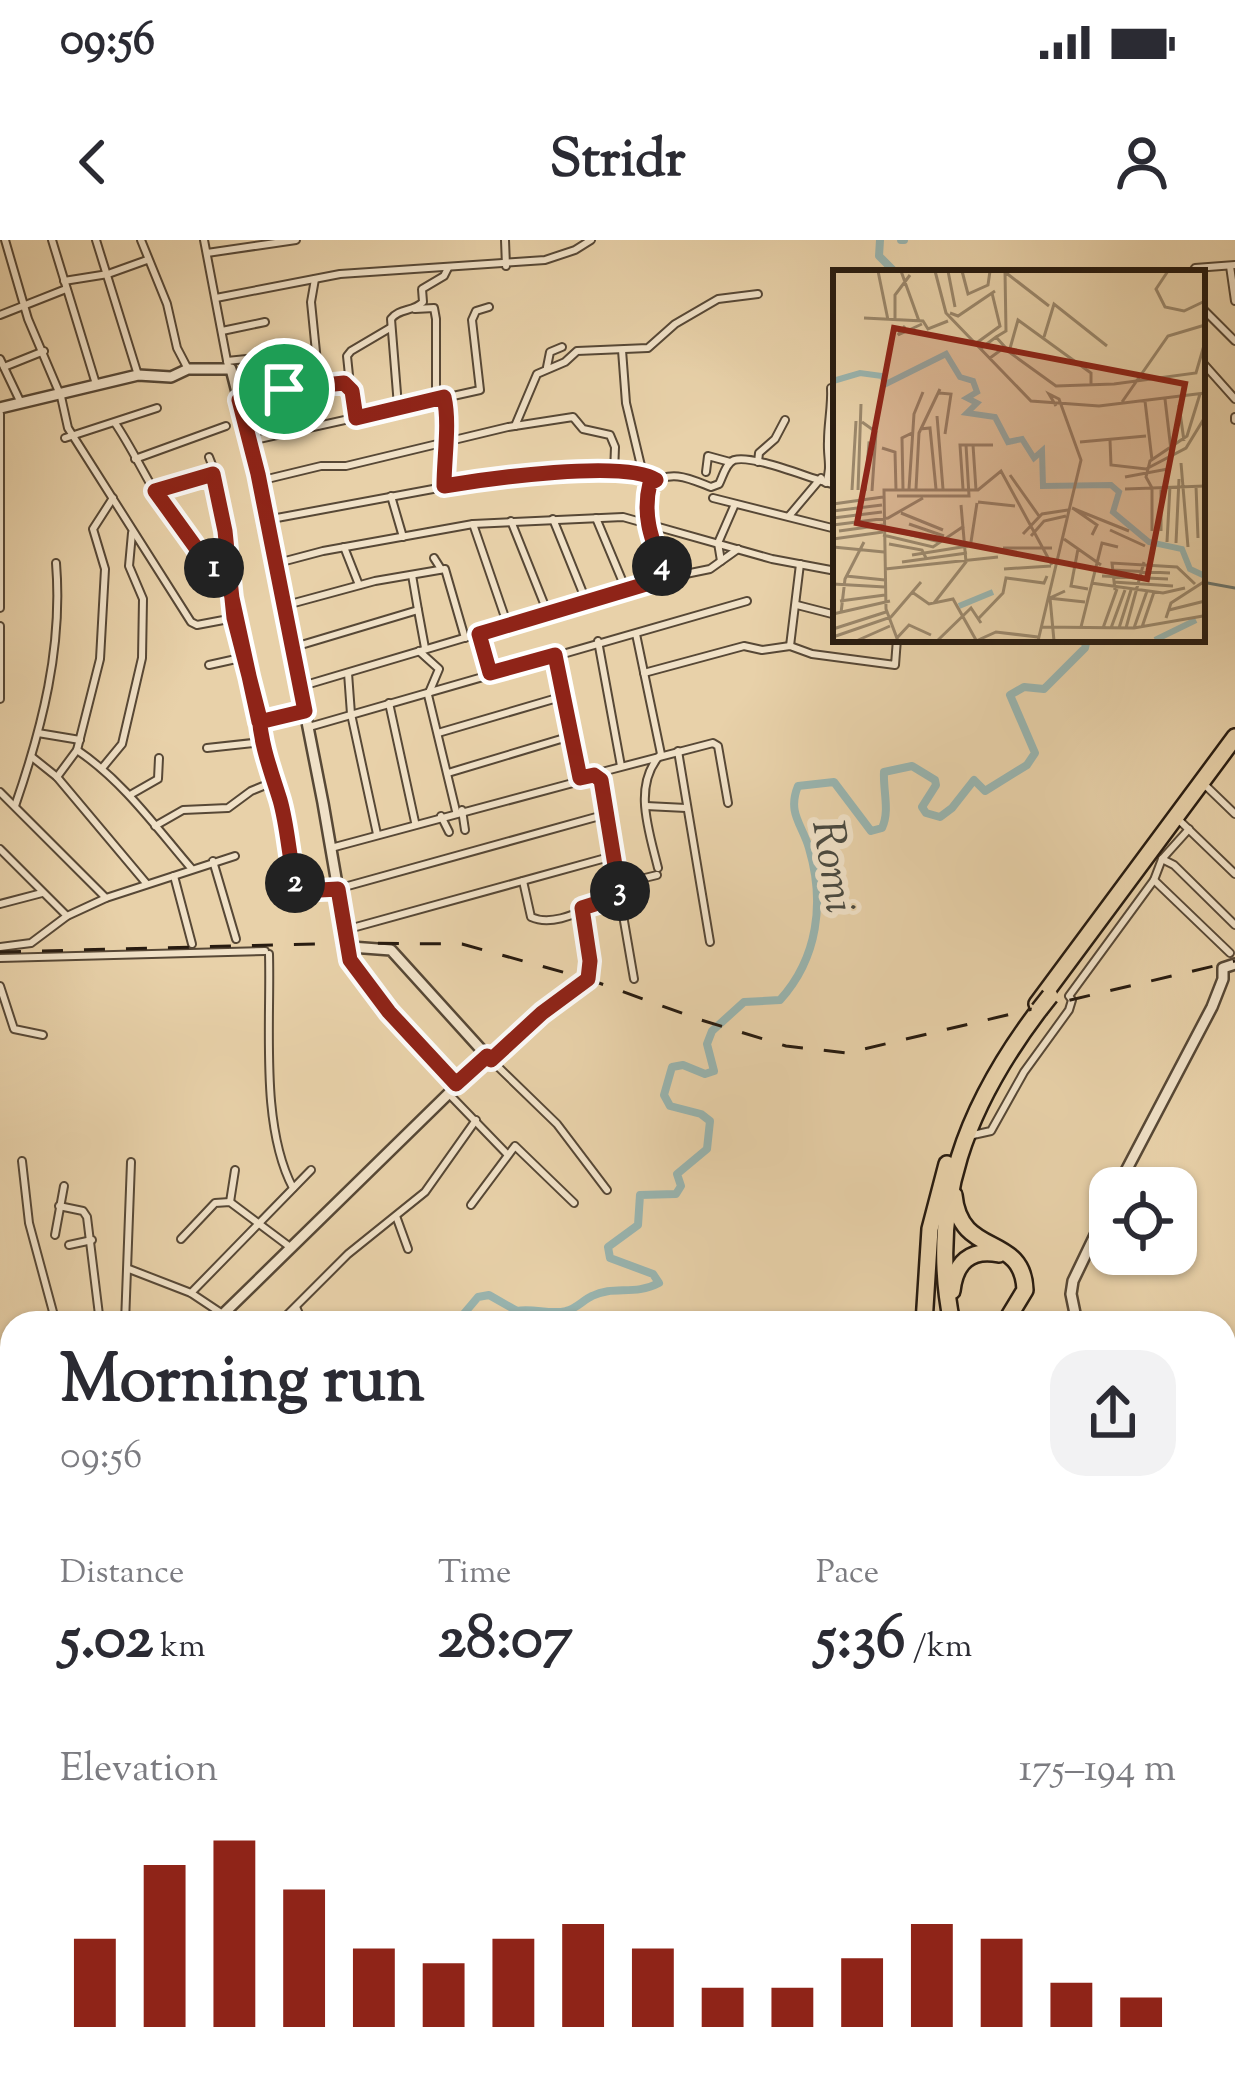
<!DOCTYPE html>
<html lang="en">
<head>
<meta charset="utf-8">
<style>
  :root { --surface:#fff; --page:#f2f2f3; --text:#2b2b33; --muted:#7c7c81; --accent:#8f2418 }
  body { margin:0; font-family:"Sorts Mill Goudy",serif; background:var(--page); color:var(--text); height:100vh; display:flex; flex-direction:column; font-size:45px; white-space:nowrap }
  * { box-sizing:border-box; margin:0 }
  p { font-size:39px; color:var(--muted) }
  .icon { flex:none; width:66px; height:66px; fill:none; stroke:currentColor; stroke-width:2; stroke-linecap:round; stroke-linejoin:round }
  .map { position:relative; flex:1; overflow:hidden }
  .panel { position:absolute; left:0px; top:1071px; width:1236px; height:771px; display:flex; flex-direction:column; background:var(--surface); border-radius:36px 36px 0 0; box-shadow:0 3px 9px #0004 }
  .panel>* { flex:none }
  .controls { position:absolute; left:1089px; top:927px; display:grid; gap:24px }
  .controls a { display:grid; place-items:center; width:108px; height:108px; border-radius:24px; background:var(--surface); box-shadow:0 3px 9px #0004; font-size:60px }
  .pin { position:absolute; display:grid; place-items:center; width:102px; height:102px; color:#fff; margin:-51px; border:6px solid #fff; border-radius:50%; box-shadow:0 3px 12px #0007 }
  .km { position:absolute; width:60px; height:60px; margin:-30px; border-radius:50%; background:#222; color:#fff; font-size:33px; line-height:60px; text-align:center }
  .round { display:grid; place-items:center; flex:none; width:126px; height:126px; border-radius:36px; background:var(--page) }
  .headline { display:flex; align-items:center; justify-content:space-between; height:204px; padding:0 60px }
  h1 { font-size:66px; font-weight:700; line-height:90px }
  .figures { display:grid; grid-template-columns:repeat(3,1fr); gap:18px; height:204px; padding:12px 60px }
  .figures div { display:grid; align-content:center }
  .figures b { font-size:60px; font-weight:700 }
  .figures small { font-size:33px; font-weight:400 }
  .figures p { font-size:33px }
  .chart { height:336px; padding:24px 60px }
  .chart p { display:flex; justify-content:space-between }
  .chart svg { width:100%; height:216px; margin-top:12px; stroke:var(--accent); stroke-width:6 }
  .status { display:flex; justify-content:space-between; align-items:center; height:84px; padding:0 60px; background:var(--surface); direction:ltr }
  .status svg { height:33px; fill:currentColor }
  header { display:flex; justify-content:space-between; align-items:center; height:156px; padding:0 60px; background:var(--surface); font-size:54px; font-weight:700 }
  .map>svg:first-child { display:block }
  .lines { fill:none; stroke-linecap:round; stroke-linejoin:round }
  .stream { stroke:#6b7770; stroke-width:3 }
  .river { stroke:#99b5b0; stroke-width:8 }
  .minor-casing { stroke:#574836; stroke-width:10 }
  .tertiary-casing { stroke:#574836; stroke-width:14 }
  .trunk-casing { stroke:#271b10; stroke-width:20 }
  .minor { stroke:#f0e1c7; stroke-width:6 }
  .tertiary { stroke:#f0e1c7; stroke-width:9 }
  .trunk { stroke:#e8d1a9; stroke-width:15 }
  .rail { stroke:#271b10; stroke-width:3; stroke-dasharray:21 21; stroke-linecap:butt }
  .trunk-bridge-casing { stroke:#271b10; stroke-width:20; stroke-linecap:butt }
  .trunk-bridge { stroke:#e8d1a9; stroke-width:15 }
  .route-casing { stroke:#fff; stroke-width:24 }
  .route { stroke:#8f2418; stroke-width:15 }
  .labels { text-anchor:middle; stroke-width:12; stroke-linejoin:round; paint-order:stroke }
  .water-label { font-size:45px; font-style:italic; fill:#494940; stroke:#f0e1c7 }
  .inset-river { fill:none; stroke:#99b5b0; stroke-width:6 }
  .inset-road { fill:none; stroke:#9b886c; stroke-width:3 }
  .view { fill:#8f2418; fill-opacity:0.15; stroke:#8f2418; stroke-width:6 }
  .inset-edge { fill:none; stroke:#271b10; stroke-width:6 }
</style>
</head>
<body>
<div class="status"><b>09:56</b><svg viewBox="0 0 49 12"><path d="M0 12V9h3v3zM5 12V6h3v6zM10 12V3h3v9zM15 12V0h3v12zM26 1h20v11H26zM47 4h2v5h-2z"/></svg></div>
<header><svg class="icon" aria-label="back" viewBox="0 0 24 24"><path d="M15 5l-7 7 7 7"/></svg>Stridr<svg class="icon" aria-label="person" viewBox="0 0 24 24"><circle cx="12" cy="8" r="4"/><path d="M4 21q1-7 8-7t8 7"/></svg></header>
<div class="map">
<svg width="1235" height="1840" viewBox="0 0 1235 1840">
  <rect width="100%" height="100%" fill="#e8d1a9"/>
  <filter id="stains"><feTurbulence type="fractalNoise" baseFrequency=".00167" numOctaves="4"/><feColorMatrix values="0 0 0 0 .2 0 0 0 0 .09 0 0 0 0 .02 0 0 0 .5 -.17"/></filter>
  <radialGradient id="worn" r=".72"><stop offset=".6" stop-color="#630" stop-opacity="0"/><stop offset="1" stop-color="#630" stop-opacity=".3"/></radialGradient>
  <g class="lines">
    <g class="stream">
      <polyline points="1202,342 1235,348"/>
      <polyline points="666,1830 674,1840"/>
    </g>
    <g class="river">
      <polyline points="880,0 879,16 896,33"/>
      <polyline points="901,0 904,0"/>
      <path d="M456,1083l22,-26 11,-2 28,16c16,-3 34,4 49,0 10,-2 17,-11 26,-15 22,-11 42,0 67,-13l-6,-9 -43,-16 -2,-11 30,-22 2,-30 36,-1 5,-8 -4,-12 30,-25 3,-28 -9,-7 -31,-8 -6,-11 8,-28 11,-2 22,9 9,-3 -7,-27 5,-13 32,-29 36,-2c38,-42 45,-98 29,-152 -7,-24 -22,-35 -11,-62l36,-4 37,49 11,-3c8,-17 1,-37 2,-56l28,-6 23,14 1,5 -14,22 4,6 14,4 12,-9 22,-28 11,11 42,-26 8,-12 -25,-58 14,-8 20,2 41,-41 2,-9"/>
      <polyline points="231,1830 232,1840"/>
    </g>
    <g class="minor-casing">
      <g id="minor">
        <polyline points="5,0 28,79 59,152"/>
        <polyline points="52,0 96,144"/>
        <polyline points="96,0 138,135"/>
        <polyline points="141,0 167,64 177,108 188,129"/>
        <polyline points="204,0 228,126"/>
        <polyline points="505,0 506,26"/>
        <polyline points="207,13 296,0"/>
        <polyline points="1230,26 1235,61"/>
        <polyline points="1192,33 1195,28 1235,25"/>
        <polyline points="315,39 311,62 319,142"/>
        <polyline points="64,41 108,34 147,20"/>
        <polyline points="216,58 340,34 545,20 575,10 591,0"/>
        <polyline points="1202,68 1235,101"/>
        <polyline points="415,69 434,68 436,79 436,159"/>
        <polyline points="0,75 66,49"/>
        <polyline points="222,91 265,82"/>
        <polyline points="622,110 626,163 642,230"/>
        <polyline points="0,119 20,161"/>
        <polyline points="227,121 314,112"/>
        <polyline points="1202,122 1235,159"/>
        <polyline points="4,127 44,111"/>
        <polyline points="547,127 550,112 562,107"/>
        <polyline points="350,145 347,116 351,111 390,88"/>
        <polyline points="60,152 68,188 191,382 197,385 234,378"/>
        <path d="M444,157c5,24 0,62 0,89"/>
        <path d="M239,160c25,-7 95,-28 113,-9l4,27"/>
        <path d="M398,166l-7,-87c8,-11 22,-7 32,-17l-1,-13 22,-13 4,-8"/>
        <polyline points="0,174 0,368"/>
        <polyline points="1235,177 1235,180"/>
        <path d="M115,183c31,45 61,128 112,152"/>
        <polyline points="515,186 537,134 565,122 577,111 648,108 675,84 718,59 758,54"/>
        <polyline points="65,198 157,168"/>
        <polyline points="250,201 480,150 472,80 476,71 489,67"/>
        <path d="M209,217c17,39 13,86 19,128 12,70 32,147 52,216 9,29 4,62 19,90l38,-2 270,-75"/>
        <polyline points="135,219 226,186"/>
        <polyline points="758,222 759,213 775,199 785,180"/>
        <polyline points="706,232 708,216 730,222"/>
        <polyline points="259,241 321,226 346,226 508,187 573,177 583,189 610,195 615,207 614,233"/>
        <path d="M649,243c25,-13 39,-5 62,4l8,-3c4,-8 7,-21 15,-24 20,-6 81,21 102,25"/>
        <path d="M826,243c6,-17 1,-25 2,-42 0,-18 4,-35 3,-53"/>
        <polyline points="155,251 213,234"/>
        <polyline points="391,256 403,297"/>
        <polyline points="713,258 836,289"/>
        <polyline points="789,276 821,238"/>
        <polyline points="596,278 627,352"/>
        <polyline points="553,279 587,363"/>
        <polyline points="266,280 487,239 643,230 648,235 647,284 666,338 299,447"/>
        <polyline points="511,281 545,366 553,373"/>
        <polyline points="473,284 508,386"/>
        <polyline points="344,307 359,345"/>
        <polyline points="434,318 441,329"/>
        <polyline points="721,321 718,303 735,264"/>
        <polyline points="274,324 323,311 473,284 623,277 772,319 836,331"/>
        <polyline points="412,335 418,370"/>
        <polyline points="666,338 710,329 738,309"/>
        <polyline points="797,365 836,375"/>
        <polyline points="283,366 375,341 445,329 465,398"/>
        <polyline points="0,386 0,459"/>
        <polyline points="480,393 490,433"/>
        <path d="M636,394l25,120c-29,31 -12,77 -3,114"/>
        <polyline points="598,401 621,526"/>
        <polyline points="790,406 800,324"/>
        <polyline points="291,408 418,370 425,408"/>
        <polyline points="419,411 439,429 428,455 456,571"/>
        <polyline points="555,415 580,539"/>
        <polyline points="209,425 245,417"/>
        <polyline points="348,433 351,474 377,594"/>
        <polyline points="644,433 744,406 762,410 790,406 812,414 895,425 897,399"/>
        <polyline points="389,463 415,582"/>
        <polyline points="259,482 305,471"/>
        <polyline points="309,487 747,361"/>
        <polyline points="38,493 80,500"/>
        <polyline points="438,493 564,456"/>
        <polyline points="207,508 262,502"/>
        <path d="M77,510c46,31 78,76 114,118"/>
        <polyline points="678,511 710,702"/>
        <polyline points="32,517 57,537 146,643"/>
        <polyline points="103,527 122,504 142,418 143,359 129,326 132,293"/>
        <polyline points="448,533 571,496"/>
        <polyline points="598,533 713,503 718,506 728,563"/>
        <polyline points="57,537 77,510 100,419 105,329 93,289 113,258"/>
        <polyline points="1206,546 1235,574"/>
        <polyline points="0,552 106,658"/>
        <polyline points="130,555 158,539 159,518"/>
        <path d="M15,566c27,-78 48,-159 41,-243"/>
        <polyline points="646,566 686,568"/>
        <polyline points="462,570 465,590"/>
        <polyline points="441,576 449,592"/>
        <polyline points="1180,581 1235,634"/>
        <polyline points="155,586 183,570 228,568 251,551 273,542"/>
        <polyline points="331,608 599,536 634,739"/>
        <polyline points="0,609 67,676"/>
        <polyline points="1162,619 1174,625 1235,685"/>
        <polyline points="213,621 236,699"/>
        <polyline points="174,636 192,704"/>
        <polyline points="1154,640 1230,713"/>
        <path d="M523,641l8,36c26,12 61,-13 89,-21"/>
        <polyline points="620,644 657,635"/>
        <polyline points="0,664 42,653"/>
        <polyline points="345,690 613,616"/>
        <path d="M349,705c-3,32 84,112 107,139"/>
        <polyline points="0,707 31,703 67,676 106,658 235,616"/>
        <path d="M269,714c2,71 -9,172 24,234"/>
        <polyline points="0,718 265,711"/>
        <polyline points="0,746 14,789 43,795"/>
        <polyline points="490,819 557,884 607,950"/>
        <polyline points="491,820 588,739 590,721 582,668"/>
        <polyline points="448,853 507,914"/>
        <polyline points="973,895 991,891 1024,832 1069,770 1072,760 1069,756 1154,640 1162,619 1189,589"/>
        <polyline points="22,921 29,983 56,1083"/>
        <polyline points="230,962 235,930"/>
        <polyline points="471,965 515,906 574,963"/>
        <polyline points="59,966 83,971 87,977 100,1083"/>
        <polyline points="396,976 408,1009"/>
        <polyline points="55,995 64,946"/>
        <polyline points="181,999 215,963 230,962 290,1007"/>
        <polyline points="69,1005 92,1000"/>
        <polyline points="129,1029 191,1053 236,1083"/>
        <polyline points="191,1053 311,930"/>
        <polyline points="296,1067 303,1083"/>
        <polyline points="125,1083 131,922"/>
        <polyline points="279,1083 348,1014 425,952 476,880"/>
        <polyline points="0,1172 12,1163"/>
        <polyline points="1224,1187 1235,1164"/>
        <polyline points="0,1353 12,1354"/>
        <polyline points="0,1384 12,1385"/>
        <polyline points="0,1509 12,1511"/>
        <polyline points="0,1616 12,1611"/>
        <polyline points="1224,1621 1235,1654"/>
        <polyline points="0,1719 12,1815"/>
        <polyline points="14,1830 15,1840"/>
        <polyline points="57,1830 58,1840"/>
        <polyline points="102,1830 102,1840"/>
        <polyline points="135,1830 187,1835"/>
        <polyline points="697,1830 704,1840"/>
        <polyline points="725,1830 734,1840"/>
        <polyline points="1004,1830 1008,1840"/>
        <polyline points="1101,1830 1106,1840"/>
        <polyline points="346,1840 391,1830"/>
        <polyline points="480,1840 522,1830"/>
        <polyline points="762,1840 774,1830"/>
        <polyline points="920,1840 950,1830"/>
        <polyline points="1052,1840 1088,1830"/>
      </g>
    </g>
    <g class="tertiary-casing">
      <g id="tertiary">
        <polyline points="0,168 138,135 171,137 188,129 231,129 258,234 323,563 347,702 351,707 391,710 487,816 214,1083"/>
        <polyline points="1117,948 1212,767 1223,739 1223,728 1235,724"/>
        <polyline points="1077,1083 1071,1054 1073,1041 1110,964"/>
        <polyline points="0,1220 12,1215"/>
        <polyline points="1224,1524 1235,1530"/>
        <polyline points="584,1830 586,1840"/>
        <polyline points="814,1830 824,1840"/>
      </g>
    </g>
    <g class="trunk-casing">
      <g id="trunk">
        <polyline points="1037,764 1235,497"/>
        <path d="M954,955c6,64 69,37 71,95l-20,33"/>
        <path d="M952,1051c3,-28 18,-43 47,-37"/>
        <polyline points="924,1083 930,989 947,924"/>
        <path d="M952,1083c-25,-120 16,-219 87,-313"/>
        <polyline points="0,1246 12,1247"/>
        <polyline points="0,1267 12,1268"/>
        <polyline points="1155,1830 1159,1840"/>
      </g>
    </g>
    <use href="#minor" class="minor"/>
    <use href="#tertiary" class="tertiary"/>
    <use href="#trunk" class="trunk"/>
    <polyline class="rail" points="0,712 349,703 462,704 588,739 698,779 786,806 847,813 1235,721"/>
    <g class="trunk-bridge-casing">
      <polyline id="trunk-bridge" points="1039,770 1050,756"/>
    </g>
    <use href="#trunk-bridge" class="trunk-bridge"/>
  </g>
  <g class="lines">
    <g class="route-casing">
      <path id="route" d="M284,149l-45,11 19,74 47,237 -46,11 -32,-147 -20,-12 -52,-72 58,-17 12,57 9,87 25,97c2,31 12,56 21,85 8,28 9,59 16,87l6,4 36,-2 12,71 39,52 67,72 31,-28 4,4 51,-47 46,-34 2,-18 -8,-53 38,-12 -19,-116 -7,-5 -14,3 -25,-123 -65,18 -11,-39 187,-56c-12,-34 -25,-59 -16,-95l6,-3c-30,-21 -171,-1 -212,6 0,-28 6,-63 0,-89l-88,21 -4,-27 -8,-8 -60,6"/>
    </g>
    <use href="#route" class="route"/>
  </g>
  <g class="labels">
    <g class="water-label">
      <text transform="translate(836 626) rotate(81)" y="16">Romi</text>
    </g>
  </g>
  <g transform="translate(833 30)">
    <rect width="372" height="372" fill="#e8d1a9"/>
    <path class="inset-river" d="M0,111l27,-8 22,3 4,8 60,-30 14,23 13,4 4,11 -10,6 10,5 -10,10 28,4 13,25 14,-3 12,19 8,-7 1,35 68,-1 8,7 -6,20 36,30 33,7 8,20 15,7M126,336l34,-14M322,370l41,-20"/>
    <path class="inset-road" d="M45,1l10,49M68,1l18,50M102,1l11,42 85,88 68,5 106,-13M115,1l7,36M129,1l6,23 20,-9 2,-14M335,1l-12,18 9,18 19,4 21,-10M172,2l44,34M117,43l8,3 37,-25M31,48l59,3 5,8 20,-8M62,50v-25l15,-20M72,56l-7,9 24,-11M163,67l10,-6 -1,-60M211,67l10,-33 53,42M142,74l25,-18 -8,-33M147,79l16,-12 9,10 -15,11M258,115v-12l-73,-53 -9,32 47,34 58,-2 82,-11 9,-31M106,123l12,1 -6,40M367,124l-13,42 -37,25 -4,16 6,11 53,-2M332,129l6,51M312,131l7,59M289,132l46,-66 37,-11M346,135l5,36M104,146l6,73M29,152l14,10 -4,59M87,159l10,-1 6,61M277,170l1,25 35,4 40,-21 19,-31M247,172l66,-6M140,175l3,45M49,178l13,4 1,38M348,193l7,84M177,205l29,41M292,207l43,-8 2,-12M363,216l2,52M70,219l-1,-51 10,-5M76,219l5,-75 9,-22M83,219l3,-56 21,-44M130,219l-3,-44h33M292,219l27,-1v43M19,220l4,-69M25,220l3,-86M32,221l4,-48 7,1M64,226h72l-3,-51M145,232l37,4M0,234l50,-7M239,238l57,23M241,239l23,16 -5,10M0,241l49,-6M68,243l42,17M0,248l49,-6M76,254l35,12M0,255l55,-7 35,-20M50,258l57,14M277,260l35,16M6,261l44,-6M328,261v-44M190,264l19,-20 26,-4M50,265l50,12 31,-21M198,266l13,-15 22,-5M0,269l50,-7M231,269l37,26M138,272l6,-39M334,272l3,-56M343,273l3,-64M56,274l33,6 4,8M0,277l51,5M170,278h49M245,279l-7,37 17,3M79,285l56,-9M69,292l65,-9M52,299l113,-12M171,299l47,-3M279,300l58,3M13,306l39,4M269,306l66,3M280,312l60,4M258,313l72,10 22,-5M0,314l52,3M282,320l-3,-27 65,4 18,17M79,322l17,12 24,-5 23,41M215,328l37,4M7,331l45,-6M101,333l32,-41 -5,-57M336,340l36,-9M8,343l4,-34 19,-37M0,344l57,-13M146,348l24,-25 3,-15 38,5 3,-7M333,348l5,-15 34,-22M209,357l92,1 69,-12M248,357l21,-84 16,4M309,357l12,-35M270,358l14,-39M278,358l14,-38M286,358l12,-38M293,358l18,-66M301,358l13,-37M0,359l53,-17M0,367l58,-20 30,-35M63,369l13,-14 22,10M23,371l34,-15M65,371l-12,-32 -2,-119h94l23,-19 51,94M104,371l34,-33 10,15M143,371l20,-9 42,5M205,371l43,-181 -22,-61 -10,-5 7,12M221,371l-4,-43 15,-7"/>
    <path class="view" d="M61,58l291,56 -38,195 -290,-56z"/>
    <rect width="372" height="372" class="inset-edge"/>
  </g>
  <rect width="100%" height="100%" filter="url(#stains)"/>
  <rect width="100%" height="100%" fill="url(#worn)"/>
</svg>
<div class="controls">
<a><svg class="icon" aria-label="locate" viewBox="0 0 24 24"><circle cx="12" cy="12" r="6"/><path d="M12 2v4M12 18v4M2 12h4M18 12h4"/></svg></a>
</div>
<div class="pin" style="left:284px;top:149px;background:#1e9e55"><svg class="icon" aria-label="arrive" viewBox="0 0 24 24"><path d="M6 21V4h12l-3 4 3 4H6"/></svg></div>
<b class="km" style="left:214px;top:328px">1</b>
<b class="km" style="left:295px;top:643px">2</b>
<b class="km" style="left:620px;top:651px">3</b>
<b class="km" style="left:662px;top:326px">4</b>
<section class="panel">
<div class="headline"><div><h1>Morning run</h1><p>09:56</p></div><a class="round"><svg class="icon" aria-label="share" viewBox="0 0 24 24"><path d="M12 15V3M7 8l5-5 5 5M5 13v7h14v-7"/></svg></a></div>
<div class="figures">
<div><p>Distance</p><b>5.02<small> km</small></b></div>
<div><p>Time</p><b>28:07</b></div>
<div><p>Pace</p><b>5:36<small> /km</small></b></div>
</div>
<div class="chart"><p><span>Elevation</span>175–194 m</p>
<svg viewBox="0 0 160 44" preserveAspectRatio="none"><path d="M5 44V26M15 44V11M25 44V6M35 44V16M45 44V28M55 44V31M65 44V26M75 44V23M85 44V28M95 44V36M105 44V36M115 44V30M125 44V23M135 44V26M145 44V35M155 44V38"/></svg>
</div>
</section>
</div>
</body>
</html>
